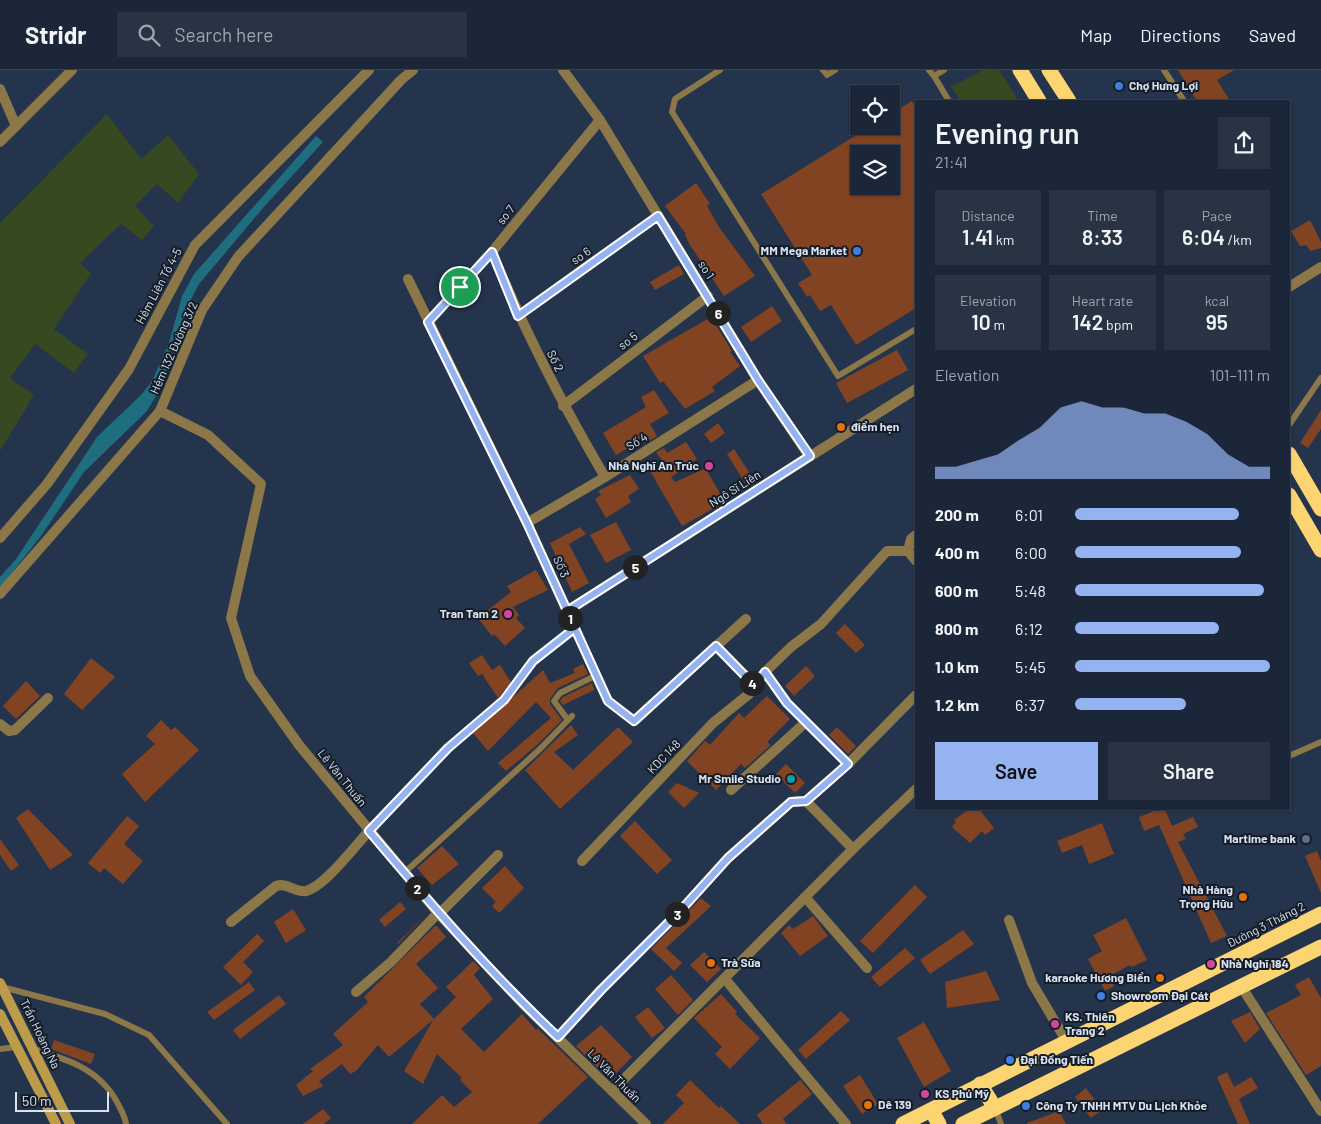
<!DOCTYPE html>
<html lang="en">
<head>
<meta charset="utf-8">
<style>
  :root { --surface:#1b2739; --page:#283344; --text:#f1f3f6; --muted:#a0a5ae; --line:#394453; --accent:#95b2f1 }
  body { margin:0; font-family:Barlow,sans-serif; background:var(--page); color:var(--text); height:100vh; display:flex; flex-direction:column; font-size:19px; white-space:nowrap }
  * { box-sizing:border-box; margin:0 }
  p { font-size:16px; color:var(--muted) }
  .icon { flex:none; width:28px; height:28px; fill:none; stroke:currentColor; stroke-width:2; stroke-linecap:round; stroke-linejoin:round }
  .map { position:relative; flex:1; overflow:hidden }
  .panel { position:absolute; left:915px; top:30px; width:375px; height:710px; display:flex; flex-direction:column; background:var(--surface); border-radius:0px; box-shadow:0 1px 4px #0004,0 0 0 1px var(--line) }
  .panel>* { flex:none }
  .tools { position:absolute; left:850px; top:15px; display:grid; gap:10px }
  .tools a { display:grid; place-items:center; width:50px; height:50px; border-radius:0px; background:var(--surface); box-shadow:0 1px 4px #0004,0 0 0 1px var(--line); font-size:25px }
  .scale { position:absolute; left:15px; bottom:12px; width:94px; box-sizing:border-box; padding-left:5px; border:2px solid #d8e3f2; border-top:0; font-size:14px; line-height:18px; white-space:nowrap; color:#d8e3f2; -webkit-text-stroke:4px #141c27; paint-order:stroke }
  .pin { position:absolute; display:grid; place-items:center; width:42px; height:42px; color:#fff; margin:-21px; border:2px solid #fff; border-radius:50%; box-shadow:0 1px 5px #0007 }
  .km { position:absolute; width:25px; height:25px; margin:-12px; border-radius:50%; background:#222; color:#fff; font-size:14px; line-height:25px; text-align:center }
  .round { display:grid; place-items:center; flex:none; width:52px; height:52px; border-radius:0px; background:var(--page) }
  .headline { display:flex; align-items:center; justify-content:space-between; height:85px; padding:0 20px }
  h1 { font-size:28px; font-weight:600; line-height:38px }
  .figures { display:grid; grid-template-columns:repeat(3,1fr); gap:8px; height:85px; padding:5px 20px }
  .figures div { display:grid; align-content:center; border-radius:0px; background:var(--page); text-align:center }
  .figures b { font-size:21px; font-weight:600 }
  .figures small { font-size:14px; font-weight:400 }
  .figures p { font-size:14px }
  .chart { height:140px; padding:10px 20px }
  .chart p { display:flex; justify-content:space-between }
  .chart svg { width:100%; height:90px; margin-top:5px; fill:var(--accent); opacity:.7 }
  .primary-button { display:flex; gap:10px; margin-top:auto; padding:10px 20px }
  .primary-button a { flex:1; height:58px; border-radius:0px; background:var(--accent); color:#111; font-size:20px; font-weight:600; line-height:58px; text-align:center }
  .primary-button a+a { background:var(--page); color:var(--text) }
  ul { padding:0 20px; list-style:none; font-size:16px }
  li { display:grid; grid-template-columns:80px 60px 1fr; align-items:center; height:38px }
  li i { height:12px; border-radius:6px; background:var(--accent) }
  header { display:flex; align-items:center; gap:30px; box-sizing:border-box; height:70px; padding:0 25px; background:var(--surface); border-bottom:1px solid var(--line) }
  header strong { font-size:24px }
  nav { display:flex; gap:28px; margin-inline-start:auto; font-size:18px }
  .search { width:350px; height:45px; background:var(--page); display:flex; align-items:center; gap:12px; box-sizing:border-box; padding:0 18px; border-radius:0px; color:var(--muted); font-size:19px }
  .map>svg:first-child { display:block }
  .green { fill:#364920 }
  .water { fill:#1f6e7f }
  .building { fill:#824322; fill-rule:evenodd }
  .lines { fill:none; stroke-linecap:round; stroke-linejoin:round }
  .lane { stroke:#8b7747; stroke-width:6 }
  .street { stroke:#8b7747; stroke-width:10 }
  .secondary { stroke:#bc9c4b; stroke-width:10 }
  .highway { stroke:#fcd471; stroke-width:15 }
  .route-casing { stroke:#fff; stroke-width:10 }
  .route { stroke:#95b2f1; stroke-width:6 }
  .shop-dot { fill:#3f7fe0; stroke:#141c27; stroke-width:2 }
  .food-dot { fill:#e8710a; stroke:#141c27; stroke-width:2 }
  .hotel-dot { fill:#d1479c; stroke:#141c27; stroke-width:2 }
  .culture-dot { fill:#0f9aa8; stroke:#141c27; stroke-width:2 }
  .service-dot { fill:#5c6f8a; stroke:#141c27; stroke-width:2 }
  .labels { text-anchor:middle; stroke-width:4; stroke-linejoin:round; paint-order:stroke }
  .poi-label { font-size:12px; font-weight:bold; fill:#d8e3f2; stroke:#141c27; text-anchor:start }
  .street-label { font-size:12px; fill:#d8e3f2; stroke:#141c27 }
</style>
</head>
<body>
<header>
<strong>Stridr</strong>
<div class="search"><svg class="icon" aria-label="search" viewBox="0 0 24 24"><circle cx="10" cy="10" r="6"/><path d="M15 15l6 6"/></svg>Search here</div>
<nav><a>Map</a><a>Directions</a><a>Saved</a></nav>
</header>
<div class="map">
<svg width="1321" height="1054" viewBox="0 0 1321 1054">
  <rect width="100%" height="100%" fill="#24344c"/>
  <g class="green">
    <polygon points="983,0 999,0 1019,31 961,31 951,17"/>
    <polygon points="107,44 141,89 168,65 199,104 178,133 157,114 135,136 154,156 142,170 121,154 80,193 91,203 54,259 88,284 74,303 35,274 10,308 34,325 0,381 0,153"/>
  </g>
  <polygon class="water" points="316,66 323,72 263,138 199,214 191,229 160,319 147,341 84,402 41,466 0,518 0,507 16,489 97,367 141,325 152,311 169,273 182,226 194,204"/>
  <g class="building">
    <polygon points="1178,0 1234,0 1217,10 1230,31 1197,31"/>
    <path d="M912,31l4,7v200l-60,37 -25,-40 -11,6 -10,-16 -3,2 -9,-14 14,-8 -51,-81 110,-68h20v-12zM859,84h32v32h-32z"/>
    <polygon points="696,113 710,134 707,136 719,157 755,206 724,226 690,175 685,165 686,164 665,136"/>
    <polygon points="1310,150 1321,172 1321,178 1311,181 1306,175 1300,176 1291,161"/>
    <polygon points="679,195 684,204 655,220 650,212"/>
    <polygon points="772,236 782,251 751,272 741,257"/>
    <polygon points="711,247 732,281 730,282 740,296 712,317 715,321 685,339 663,311 660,313 643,286"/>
    <polygon points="897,280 908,300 847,333 836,313"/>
    <polygon points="654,320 669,343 650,354 657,366 649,371 647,368 616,385 603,363 646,337 641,327"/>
    <polygon points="1321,340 1321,359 1308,378 1300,373"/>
    <polygon points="718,353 725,363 711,373 704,364"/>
    <polygon points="686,372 697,389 671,407 675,412 704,399 707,401 725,432 682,456 650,401 663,392 656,382 664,378 667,383"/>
    <polygon points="734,379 756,413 748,418 727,384"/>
    <polygon points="630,405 639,419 628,426 631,432 606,448 595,429 601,425 598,421"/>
    <polygon points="616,452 631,480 606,493 590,465"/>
    <polygon points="580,457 586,464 569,474 589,513 572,522 550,473"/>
    <polygon points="536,500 548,520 513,537 519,545 516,548 525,558 505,576 494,564 492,566 478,548 511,522 507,516"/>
    <polygon points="845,554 865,575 856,583 836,563"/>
    <polygon points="482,585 492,600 500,595 511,612 498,628 482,604 478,606 469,593"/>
    <polygon points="91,588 115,607 82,640 64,624"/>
    <polygon points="583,594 588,604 558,618 550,629 550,634 562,650 537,675 506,701 498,693 551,648 536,632 488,681 473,663 543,600 550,613 575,603 573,599"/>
    <polygon points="806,596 815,606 794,626 785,616"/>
    <polygon points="26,611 40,626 16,649 3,636"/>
    <polygon points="592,613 594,620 563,635 560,631 563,627"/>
    <polygon points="767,626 790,649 767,672 771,675 745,698 741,694 716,720 687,691 705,671 710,675 739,643 744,648"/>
    <polygon points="161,650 171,660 175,657 199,680 145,732 122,704 155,674 146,666"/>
    <polygon points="571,655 578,665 554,682 573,700 618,657 633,672 560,739 525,700"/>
    <polygon points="837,657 856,676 848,684 829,665"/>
    <polygon points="786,694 805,713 795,723 776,704"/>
    <polygon points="677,713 699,723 684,738 668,722"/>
    <polygon points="28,739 73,785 50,800 16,748"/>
    <polygon points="969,739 979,739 994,758 985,765 982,761 970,773 952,757 956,752 954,750"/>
    <polygon points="1159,739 1165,739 1172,756 1193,747 1198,757 1183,764 1186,769 1178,772 1227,866 1211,873 1159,755 1144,761 1139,747"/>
    <polygon points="127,746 139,756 124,774 143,791 123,814 104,798 100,803 88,793"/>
    <polygon points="635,751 672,790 657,804 620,766"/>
    <polygon points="1102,753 1114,784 1089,794 1082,775 1062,783 1057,771"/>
    <polygon points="0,769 19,795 11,801 0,785"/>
    <polygon points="442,776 459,794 432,815 417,798"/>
    <polygon points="1317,781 1321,791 1321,823 1305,786"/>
    <polygon points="505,796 524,818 499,843 492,836 496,832 482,818"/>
    <polygon points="915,815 927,827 873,883 860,871"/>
    <polygon points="701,828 711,836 666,878 682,893 674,901 651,879"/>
    <polygon points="400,832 406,839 385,857 379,850"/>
    <polygon points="293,839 306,860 286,873 274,852"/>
    <polygon points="426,845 398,874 397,873"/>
    <polygon points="813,846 828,866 800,886 781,863 789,855 793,859"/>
    <polygon points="1126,848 1147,890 1132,897 1130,895 1108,907 1114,916 1105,921 1088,889 1102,881 1093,865"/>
    <polygon points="436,855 446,867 416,894 438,918 420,934 434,949 456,927 446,917 473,891 480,898 474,905 493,929 461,959 484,982 522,944 536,960 538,959 588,1007 538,1054 412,1054 442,1025 454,1037 472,1022 460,1010 462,1008 437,984 423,1014 404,1001 433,950 389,987 378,975 356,1001 350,1004 342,994 319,1011 323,1016 303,1026 296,1015 313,1001 310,999 343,975 333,964 368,932 364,927"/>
    <polygon points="963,860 974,874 930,904 920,890"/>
    <polygon points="257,864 264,871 243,892 253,902 241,915 223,897"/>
    <polygon points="905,878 915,888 880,917 871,907"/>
    <polygon points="704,882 721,899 707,912 690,895"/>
    <polygon points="986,901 1000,930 947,938 945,912"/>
    <polygon points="671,905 693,930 678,945 655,919"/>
    <polygon points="1309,907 1321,928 1321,996 1306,1005 1266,943 1301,925 1295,915"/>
    <polygon points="249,912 255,920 214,950 207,942"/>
    <polygon points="721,924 737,942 735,944 760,968 730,999 715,984 722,977 694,948"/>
    <polygon points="279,925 286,934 240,969 233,960"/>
    <polygon points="648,937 665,958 652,968 635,947"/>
    <polygon points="841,941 850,950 806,989 798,980"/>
    <polygon points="1250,942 1260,959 1245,973 1231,951"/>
    <polygon points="924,952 951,1001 924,1017 897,968"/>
    <polygon points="601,955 632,987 612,1007 601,995 598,998 576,976"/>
    <polygon points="54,970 95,984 91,994 51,979"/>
    <polygon points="1227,1002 1234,1017 1251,1007 1258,1018 1239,1029 1250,1054 1238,1054 1217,1007"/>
    <polygon points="860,1005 878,1034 862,1044 843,1016"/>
    <polygon points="690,1010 719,1038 721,1036 740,1054 663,1054 684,1033 676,1025"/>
    <polygon points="800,1010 812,1024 783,1049 787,1054 763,1054 757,1045"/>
    <polygon points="1086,1018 1102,1040 1091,1048 1075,1027"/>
    <polygon points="323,1039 331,1048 324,1054 303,1054"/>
    <polygon points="1059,1041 1066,1054 1027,1054 1027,1053"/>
  </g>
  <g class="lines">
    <g class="lane">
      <polyline points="720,0 675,29 672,42 838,306 916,259"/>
      <polyline points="823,0 827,5 835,0"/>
      <polyline points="929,0 934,6"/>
      <polyline points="944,0 934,6 949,31"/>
      <polyline points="1164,0 1184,31"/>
      <polyline points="1289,355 1321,308"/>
      <polyline points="568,650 554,631 560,623 597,605"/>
      <polyline points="1289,686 1321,672"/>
      <polyline points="369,761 448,678 504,630 533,591 575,558"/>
      <polyline points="404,803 540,679 572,646"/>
      <polyline points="2,917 105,944 149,965 227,1054"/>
      <polyline points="0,979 17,977"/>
      <path d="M33,979c34,10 66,20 84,53 4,8 8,14 9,22"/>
      <polyline points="995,1038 1001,1054"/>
    </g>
    <g class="street">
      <polyline points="563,0 600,50 758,310 809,386"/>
      <polyline points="0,19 16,56"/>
      <polyline points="0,72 72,0"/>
      <path d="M492,182c32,78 70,152 113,225"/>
      <polyline points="408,209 527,453 608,631 634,651 746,549"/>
      <polyline points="1289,217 1321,197"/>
      <polyline points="518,246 658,146"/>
      <polyline points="428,252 492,182 600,50"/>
      <polyline points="563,336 708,226"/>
      <polyline points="160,341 208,365 261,414 231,548 250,606 299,675 438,843 525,936 646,1054"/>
      <polyline points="527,453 605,407 758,310"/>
      <polyline points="916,465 911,469 908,481 916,491"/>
      <polyline points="0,468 47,414 129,299 195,175 369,0"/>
      <polyline points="0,524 160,341 202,240 238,187 401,10 413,0"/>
      <polyline points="567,541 916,319"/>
      <polyline points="716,576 755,616"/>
      <polyline points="765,602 787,633 848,694"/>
      <polyline points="0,654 9,661 15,660 48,628"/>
      <polyline points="731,720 806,652"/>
      <polyline points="853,779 806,731 848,694 916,625"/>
      <polyline points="582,791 713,653 749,624 765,602 791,577 821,554 887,481 908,481"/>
      <polyline points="805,827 867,898"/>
      <polyline points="1009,850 1032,913 1067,972"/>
      <path d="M231,852l45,-36c11,-4 19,7 30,5 18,-4 49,-45 63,-60"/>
      <polyline points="725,909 846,1054"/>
      <polyline points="1241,916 1321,1041"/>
      <polyline points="356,922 391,892 438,843 443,840 498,785"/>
      <polyline points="558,967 601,920 681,840 728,788 791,732 806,731"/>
      <polyline points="612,1021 853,779 916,719"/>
    </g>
    <g class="secondary">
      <polyline points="0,913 70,1054"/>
      <polyline points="0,944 56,1054"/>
    </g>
    <g class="highway">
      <polyline points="1020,0 1039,31"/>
      <polyline points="1049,0 1069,31"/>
      <polyline points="1289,384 1321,439"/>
      <polyline points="1289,425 1321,480"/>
      <polyline points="980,1014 995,1038"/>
      <polyline points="931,1040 939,1054"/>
      <polyline points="903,1054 1321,844"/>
      <polyline points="963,1054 1321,877"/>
    </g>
  </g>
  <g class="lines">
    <g class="route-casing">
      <path id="route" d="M460,217l-32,35 99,201 48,105 -42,33 -29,39 -56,48 -79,83c60,71 121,142 189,206l43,-47 80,-80 47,-52 63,-56 15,-1 42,-37 -61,-61 -22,-31 -10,14 -39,-40 -82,75 -26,-20 -41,-90 243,-155 -52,-76 -100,-164 -140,100 -26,-64 -32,35"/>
    </g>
    <use href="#route" class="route"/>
  </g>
  <g class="shop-dot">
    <circle cx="1119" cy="16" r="5"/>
    <circle cx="857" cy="181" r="5"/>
    <circle cx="1101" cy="926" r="5"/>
    <circle cx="1010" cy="990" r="5"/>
    <circle cx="1026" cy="1036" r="5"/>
  </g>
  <g class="food-dot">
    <circle cx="841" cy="357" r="5"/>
    <circle cx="1243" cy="827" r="5"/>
    <circle cx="711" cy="893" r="5"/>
    <circle cx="1160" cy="908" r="5"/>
    <circle cx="868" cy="1035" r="5"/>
  </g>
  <g class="hotel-dot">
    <circle cx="709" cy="396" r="5"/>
    <circle cx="508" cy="544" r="5"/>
    <circle cx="1211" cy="894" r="5"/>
    <circle cx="1055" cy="954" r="5"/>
    <circle cx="925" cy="1024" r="5"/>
  </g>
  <circle class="culture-dot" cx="791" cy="709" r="5"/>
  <circle class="service-dot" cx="1306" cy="769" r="5"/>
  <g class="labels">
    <g class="poi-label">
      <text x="1129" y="20">Chợ Hưng Lợi</text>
      <text x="847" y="185" text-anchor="end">MM Mega Market</text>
      <text x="851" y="361">điểm hẹn</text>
      <text x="699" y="400" text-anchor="end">Nhà Nghĩ An Trúc</text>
      <text x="498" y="548" text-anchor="end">Tran Tam 2</text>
      <text x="781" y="713" text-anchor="end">Mr Smile Studio</text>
      <text x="1296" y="773" text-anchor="end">Martime bank</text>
      <text x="1233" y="824" text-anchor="end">Nhà Hàng<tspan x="1233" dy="14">Trọng Hữu</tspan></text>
      <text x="721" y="897">Trà Sữa</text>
      <text x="1221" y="898">Nhà Nghĩ 184</text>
      <text x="1150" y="912" text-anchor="end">karaoke Hương Biển</text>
      <text x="1111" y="930">Showroom Đại Cát</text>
      <text x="1065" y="951">KS. Thiên<tspan x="1065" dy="14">Trang 2</tspan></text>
      <text x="1020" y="994">Đại Đồng Tiến</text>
      <text x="935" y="1028">KS Phú Mỹ</text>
      <text x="878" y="1039">Dê 139</text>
      <text x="1036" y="1040">Công Ty TNHH MTV Du Lịch Khỏe</text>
    </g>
    <g class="street-label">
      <text transform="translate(506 145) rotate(-51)" y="4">so 7</text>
      <text transform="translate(581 186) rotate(-35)" y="4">so 6</text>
      <text transform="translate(706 200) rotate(58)" y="4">so 1</text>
      <text transform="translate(159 216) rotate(-62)" y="4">Hẻm Liên Tổ 4-5</text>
      <text transform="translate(628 271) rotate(-37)" y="4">so 5</text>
      <text transform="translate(174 278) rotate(-66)" y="4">Hẻm 132 Đường 3/2</text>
      <text transform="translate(555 291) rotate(64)" y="4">Số 2</text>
      <text transform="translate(637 372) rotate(-32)" y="4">Số 4</text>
      <text transform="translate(735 419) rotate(-32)" y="4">Ngô Sĩ Liên</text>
      <text transform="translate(561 497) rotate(66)" y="4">Số 3</text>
      <text transform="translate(664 687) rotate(-46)" y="4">KDC 148</text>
      <text transform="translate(342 708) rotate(51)" y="4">Lê Văn Thuấn</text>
      <text transform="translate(1266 855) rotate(-27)" y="4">Đường 3 Tháng 2</text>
      <text transform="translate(40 964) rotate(64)" y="4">Trần Hoàng Na</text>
      <text transform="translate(614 1006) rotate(45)" y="4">Lê Văn Thuấn</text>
    </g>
  </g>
</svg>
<div class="tools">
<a><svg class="icon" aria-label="locate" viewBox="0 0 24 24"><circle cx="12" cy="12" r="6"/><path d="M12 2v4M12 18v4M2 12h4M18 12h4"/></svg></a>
<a><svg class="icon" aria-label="layers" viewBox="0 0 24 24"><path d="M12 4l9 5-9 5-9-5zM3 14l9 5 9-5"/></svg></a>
</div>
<div class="scale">50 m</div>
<div class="pin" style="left:460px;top:217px;background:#1e9e55"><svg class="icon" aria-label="arrive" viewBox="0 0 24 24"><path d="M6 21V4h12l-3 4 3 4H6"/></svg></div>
<b class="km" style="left:570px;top:548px">1</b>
<b class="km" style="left:417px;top:818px">2</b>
<b class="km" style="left:677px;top:844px">3</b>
<b class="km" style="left:752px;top:613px">4</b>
<b class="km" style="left:635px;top:497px">5</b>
<b class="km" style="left:718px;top:243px">6</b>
<section class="panel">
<div class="headline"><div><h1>Evening run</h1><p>21:41</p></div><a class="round"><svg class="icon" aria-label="share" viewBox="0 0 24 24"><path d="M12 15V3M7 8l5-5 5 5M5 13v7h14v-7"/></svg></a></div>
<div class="figures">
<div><p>Distance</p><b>1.41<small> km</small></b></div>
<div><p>Time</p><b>8:33</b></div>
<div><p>Pace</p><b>6:04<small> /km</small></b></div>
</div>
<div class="figures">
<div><p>Elevation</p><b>10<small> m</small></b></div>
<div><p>Heart rate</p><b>142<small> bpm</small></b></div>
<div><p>kcal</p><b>95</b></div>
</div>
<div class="chart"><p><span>Elevation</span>101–111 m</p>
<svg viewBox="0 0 160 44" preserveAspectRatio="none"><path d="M0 44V38L10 38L20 35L30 32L40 25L50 19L60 9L70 6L80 9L90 9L100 12L110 12L120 16L130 22L140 32L150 38L160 38V44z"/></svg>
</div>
<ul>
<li><b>200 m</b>6:01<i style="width:84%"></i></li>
<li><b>400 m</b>6:00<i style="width:85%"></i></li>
<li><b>600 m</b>5:48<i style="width:97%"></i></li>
<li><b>800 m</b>6:12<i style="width:74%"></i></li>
<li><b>1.0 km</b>5:45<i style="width:100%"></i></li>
<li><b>1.2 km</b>6:37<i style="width:57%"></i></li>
</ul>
<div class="primary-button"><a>Save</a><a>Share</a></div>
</section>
</div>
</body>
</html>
